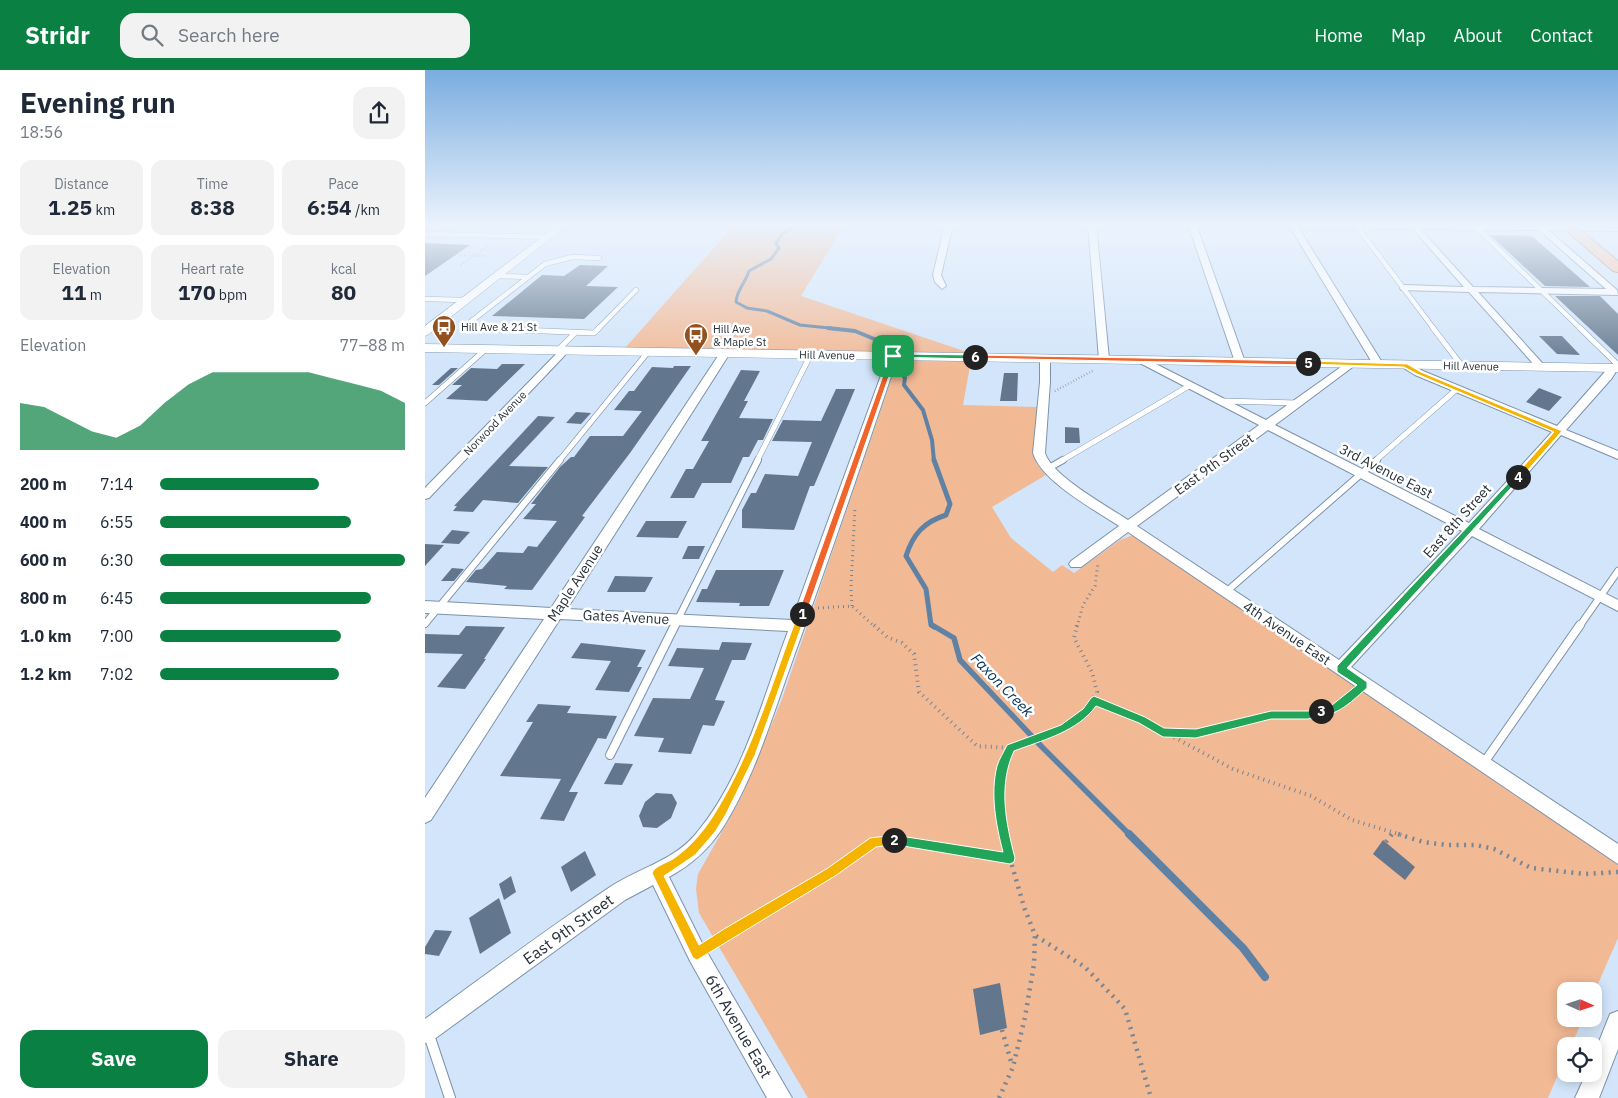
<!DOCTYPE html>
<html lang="en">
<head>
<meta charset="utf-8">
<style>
  :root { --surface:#fff; --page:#f2f2f3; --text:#1f2937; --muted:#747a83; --accent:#0b8043 }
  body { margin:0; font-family:"IBM Plex Sans",sans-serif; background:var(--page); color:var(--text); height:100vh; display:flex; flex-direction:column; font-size:19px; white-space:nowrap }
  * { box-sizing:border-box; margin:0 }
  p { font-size:16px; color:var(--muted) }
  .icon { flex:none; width:28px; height:28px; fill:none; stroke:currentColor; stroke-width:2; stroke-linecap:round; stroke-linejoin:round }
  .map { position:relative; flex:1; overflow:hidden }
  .details { display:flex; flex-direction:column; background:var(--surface); width:425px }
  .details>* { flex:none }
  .needle { width:32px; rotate:93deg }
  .fabs { position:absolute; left:1132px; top:912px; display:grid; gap:10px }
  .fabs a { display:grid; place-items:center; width:45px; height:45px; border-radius:10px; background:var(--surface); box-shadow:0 2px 12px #0003; font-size:25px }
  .pin { position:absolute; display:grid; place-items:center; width:42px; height:42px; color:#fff; margin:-21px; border-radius:10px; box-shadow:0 2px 8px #0006 }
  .km { position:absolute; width:25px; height:25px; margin:-12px; border-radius:50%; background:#222; color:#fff; font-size:14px; line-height:25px; text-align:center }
  .round { display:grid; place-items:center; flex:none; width:52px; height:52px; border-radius:15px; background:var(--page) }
  .head { display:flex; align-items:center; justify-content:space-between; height:85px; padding:0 20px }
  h1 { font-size:28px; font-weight:800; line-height:38px }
  .figures { display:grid; grid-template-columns:repeat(3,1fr); gap:8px; height:85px; padding:5px 20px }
  .figures div { display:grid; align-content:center; border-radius:12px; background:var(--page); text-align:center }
  .figures b { font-size:21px; font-weight:800 }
  .figures small { font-size:14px; font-weight:400 }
  .figures p { font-size:14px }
  .chart { height:140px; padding:10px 20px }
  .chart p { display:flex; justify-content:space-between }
  .chart svg { width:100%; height:90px; margin-top:5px; fill:var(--accent); opacity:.7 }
  .button { display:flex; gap:10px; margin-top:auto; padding:10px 20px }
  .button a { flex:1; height:58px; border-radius:15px; background:var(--accent); color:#fff; font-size:20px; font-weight:800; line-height:58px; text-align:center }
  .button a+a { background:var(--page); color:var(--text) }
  ul { padding:0 20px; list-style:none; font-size:16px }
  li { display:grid; grid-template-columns:80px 60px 1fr; align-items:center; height:38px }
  li i { height:12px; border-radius:6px; background:var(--accent) }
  header { display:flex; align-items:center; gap:30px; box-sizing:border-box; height:70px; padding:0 25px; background:var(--accent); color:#fff }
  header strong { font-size:24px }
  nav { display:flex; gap:28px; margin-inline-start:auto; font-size:18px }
  .search { width:350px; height:45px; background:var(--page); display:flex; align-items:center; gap:12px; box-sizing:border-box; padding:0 18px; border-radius:15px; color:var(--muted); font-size:19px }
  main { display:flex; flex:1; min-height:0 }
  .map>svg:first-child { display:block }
  .green { fill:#f2b995 }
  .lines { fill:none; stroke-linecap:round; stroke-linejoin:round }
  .stream-far4 { stroke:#5e81a4; stroke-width:3 }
  .stream-far3 { stroke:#5e81a4; stroke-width:4 }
  .stream-far2 { stroke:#5e81a4; stroke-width:5 }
  .stream-far1 { stroke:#5e81a4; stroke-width:5.5 }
  .stream { stroke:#5e81a4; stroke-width:8 }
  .building { fill:#62778e }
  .service-far4-casing { stroke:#7c92a9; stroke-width:5.5 }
  .service-far3-casing { stroke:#7c92a9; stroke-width:6 }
  .service-far2-casing { stroke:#7c92a9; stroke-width:8 }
  .service-far1-casing { stroke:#7c92a9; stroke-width:10 }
  .service-casing { stroke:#7c92a9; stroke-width:12 }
  .minor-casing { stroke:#7c92a9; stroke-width:2 }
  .tertiary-casing { stroke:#7c92a9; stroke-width:1 }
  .trunk-casing { stroke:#b08569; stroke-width:2 }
  .path-far4 { stroke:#778594; stroke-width:2; stroke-dasharray:0.5 2.5; stroke-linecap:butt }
  .path-far3 { stroke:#778594; stroke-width:2.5; stroke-dasharray:0.5 2.5; stroke-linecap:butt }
  .path-far2 { stroke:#778594; stroke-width:3; stroke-dasharray:1 4; stroke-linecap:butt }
  .path-far1 { stroke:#778594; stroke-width:4; stroke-dasharray:1 4.5; stroke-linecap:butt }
  .path { stroke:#778594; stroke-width:4.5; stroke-dasharray:2 5.5; stroke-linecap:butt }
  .service-far4 { stroke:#fff; stroke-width:4.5 }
  .service-far3 { stroke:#fff; stroke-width:5 }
  .service-far2 { stroke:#fff; stroke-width:6 }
  .service-far1 { stroke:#fff; stroke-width:8 }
  .service { stroke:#fff; stroke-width:10 }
  .minor { fill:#fff; fill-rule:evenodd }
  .tertiary { fill:#fff; fill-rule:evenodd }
  .trunk { fill:#fbc29c; fill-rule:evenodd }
  .split-1 { fill:#f0652b; stroke:#fff }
  .split-2 { fill:#f5b400; stroke:#fff }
  .split-3 { fill:#22a559; stroke:#fff }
  .split-4 { fill:#22a559; stroke:#fff }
  .split-5 { fill:#f5b400; stroke:#fff }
  .split-6 { fill:#f0652b; stroke:#fff }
  .split-7 { fill:#22a559; stroke:#fff }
  .labels { text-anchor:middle; stroke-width:5; stroke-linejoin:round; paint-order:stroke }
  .far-poi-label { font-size:11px; fill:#27313a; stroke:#fff; text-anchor:start }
  .far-street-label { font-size:11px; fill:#27313a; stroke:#fff }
  .street-label { font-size:14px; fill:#27313a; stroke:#fff }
  .water-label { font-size:15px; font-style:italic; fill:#013661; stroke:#fff }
  .near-street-label { font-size:16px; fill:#27313a; stroke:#fff }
</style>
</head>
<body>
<header>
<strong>Stridr</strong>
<div class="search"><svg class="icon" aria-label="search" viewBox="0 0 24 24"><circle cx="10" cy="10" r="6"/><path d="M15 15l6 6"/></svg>Search here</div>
<nav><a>Home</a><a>Map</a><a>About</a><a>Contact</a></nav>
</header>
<main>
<section class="details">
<div class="head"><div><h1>Evening run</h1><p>18:56</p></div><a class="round"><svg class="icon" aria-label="share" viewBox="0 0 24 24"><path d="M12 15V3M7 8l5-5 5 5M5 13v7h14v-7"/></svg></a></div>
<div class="figures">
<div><p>Distance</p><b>1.25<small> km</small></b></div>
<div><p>Time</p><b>8:38</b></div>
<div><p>Pace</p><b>6:54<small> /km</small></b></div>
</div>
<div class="figures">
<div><p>Elevation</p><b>11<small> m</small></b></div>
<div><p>Heart rate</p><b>170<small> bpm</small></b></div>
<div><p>kcal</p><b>80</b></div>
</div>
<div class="chart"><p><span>Elevation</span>77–88 m</p>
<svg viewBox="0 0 160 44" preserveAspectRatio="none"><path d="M0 44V21L10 23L20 29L30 35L40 38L50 32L60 21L70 12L80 6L90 6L100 6L110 6L120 6L130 9L140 12L150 15L160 21V44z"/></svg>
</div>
<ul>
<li><b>200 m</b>7:14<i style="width:65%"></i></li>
<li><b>400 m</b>6:55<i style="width:78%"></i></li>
<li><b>600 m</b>6:30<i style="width:100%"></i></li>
<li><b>800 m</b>6:45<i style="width:86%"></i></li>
<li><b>1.0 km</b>7:00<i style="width:74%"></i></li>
<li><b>1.2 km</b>7:02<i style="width:73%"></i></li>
</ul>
<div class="button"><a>Save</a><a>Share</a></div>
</section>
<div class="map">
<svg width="1193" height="1028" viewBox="0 0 1193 1028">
  <rect width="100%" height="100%" fill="#d2e5fa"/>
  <g class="green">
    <polygon points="310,154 420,154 376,226 545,283 200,278"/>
    <polygon points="482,290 546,290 538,335 614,337 611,393 621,405 567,437 586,468 628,502 637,495 649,503 695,470 708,465 945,624 1193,795 1193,868 1169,923 1169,921 1141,921 1141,949 1158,949 1146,976 1141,976 1141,986 1123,1028 383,1028 274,843 271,819 273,804 316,728 357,629 471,296 474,292"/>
  </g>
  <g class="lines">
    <path class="stream-far4" d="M376,154l-18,9 -7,10 3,5 -8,11 -22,12c-3,11 -13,20 -13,31l11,6 20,3 33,14 39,4"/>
    <g class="stream-far3">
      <polyline points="403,258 430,261 459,273"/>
      <polyline points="476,298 475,301 480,308 479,315 498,340 507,370 509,391"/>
    </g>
    <path class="stream-far2" d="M509,390l16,44 -4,11c-22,7 -33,19 -40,41l20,33 5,36 3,2"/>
    <polyline class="stream-far1" points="507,555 529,568 535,590 617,677 705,765"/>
    <polyline class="stream" points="704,764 818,878 840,907"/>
  </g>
  <g class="building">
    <polygon points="1065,165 1107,166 1165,217 1120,216"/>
    <polygon points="0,173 45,175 0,206"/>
    <polygon points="155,195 183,196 161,216 193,217 159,249 67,246 117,205 139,206"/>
    <polygon points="1130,226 1175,226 1193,244 1193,285"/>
    <polygon points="1114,266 1137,266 1155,285 1132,284"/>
    <polygon points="77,294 100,294 62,331 21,329 37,315 27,315 46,298 72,299"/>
    <polygon points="249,296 266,296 205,383 157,446 160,447 107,520 79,519 82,516 41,512 51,500 57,499 72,482 98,483 103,476 112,477 132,451 98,449 111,434 106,434 135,397 146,387 149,387 165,366 198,366 217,341 189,340 204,321 209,321 227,297 248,298"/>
    <polygon points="26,298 33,298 14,315 7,315"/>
    <polygon points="316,300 335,301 319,331 323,331 314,348 348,349 338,370 333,370 324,387 318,387 306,413 277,413 269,428 245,428 261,399 268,399 284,371 276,371"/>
    <polygon points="579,303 593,303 592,331 575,331"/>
    <polygon points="1114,318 1137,327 1124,341 1101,332"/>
    <polygon points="411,319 430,319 389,416 385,416 369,460 317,458 317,440 326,423 331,423 340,404 373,406 387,372 347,371 358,350 396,351"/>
    <polygon points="151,342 166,343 156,354 141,353"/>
    <polygon points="113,346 130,347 84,396 123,397 93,433 58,430 48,442 28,441 32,436 29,436"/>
    <polygon points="640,357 654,358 655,373 640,373"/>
    <polygon points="221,451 262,451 253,468 211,467"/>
    <polygon points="27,460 45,462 34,474 16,473"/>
    <polygon points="0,474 19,475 0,496"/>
    <polygon points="263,476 280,476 274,489 257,489"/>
    <polygon points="27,498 39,499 29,511 16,511"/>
    <polygon points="291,500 359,500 344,536 314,536 315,533 271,532 277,519 282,519"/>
    <polygon points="190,506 228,507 220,522 182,522"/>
    <polygon points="41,556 80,557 59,589 61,589 40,619 12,617 38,584 0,583 0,564 34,565"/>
    <polygon points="297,572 327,573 320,590 307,590 290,630 300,631 289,656 278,655 266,684 233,682 239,668 209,666 228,628 265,629 279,598 243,596 252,578 294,580"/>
    <polygon points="156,573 221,580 212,597 217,597 204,622 170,620 186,591 146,588"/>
    <polygon points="113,634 146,636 142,643 192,646 181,669 173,668 144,722 153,722 139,751 115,749 136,709 75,706 108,652 101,652"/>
    <polygon points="190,693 208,694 197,715 179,714"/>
    <polygon points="231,723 247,724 252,733 246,748 232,758 218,757 214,746 220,732"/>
    <polygon points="958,770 990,797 980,810 948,784"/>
    <polygon points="160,781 171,805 146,822 136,797"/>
    <polygon points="86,806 91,822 79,830 74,814"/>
    <polygon points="74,828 86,863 55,884 44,848"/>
    <polygon points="10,860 27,861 14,886 0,884 0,877"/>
    <polygon points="575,913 582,958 555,965 548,919"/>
  </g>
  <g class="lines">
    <g class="service-far4-casing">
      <g id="service-far4">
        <polyline points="931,155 1009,259"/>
        <polyline points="1051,157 1156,259"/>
        <polyline points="0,164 122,167"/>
        <polyline points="72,206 102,207"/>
        <polyline points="0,229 40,230"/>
        <polyline points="77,259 45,258 44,253 120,194 147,187 174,188"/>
        <polyline points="173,259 211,220"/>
      </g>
    </g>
    <g class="service-far3-casing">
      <g id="service-far3">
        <polyline points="46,258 169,263 174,258"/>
        <polyline points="1008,258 1037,296"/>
        <polyline points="1155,258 1193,295"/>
        <polyline points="133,280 150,263"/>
        <polyline points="796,331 872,333"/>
        <polyline points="0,333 61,279"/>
        <polyline points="134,391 223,282"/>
        <polyline points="332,391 386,284"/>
        <polyline points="636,391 764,316"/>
        <polyline points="950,391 1032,319"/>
      </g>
    </g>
    <g class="service-far2-casing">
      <g id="service-far2">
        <polyline points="622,399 638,390"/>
        <polyline points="801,522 952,390"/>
        <polyline points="0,554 135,390"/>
        <polyline points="249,557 333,390"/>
        <polyline points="1154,557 1193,501"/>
      </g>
    </g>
    <g class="service-far1-casing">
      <g id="service-far1">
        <polyline points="185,685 250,555"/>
        <polyline points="1058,694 1155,555"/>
      </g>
    </g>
    <g class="service-casing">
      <polyline id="service" points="3,962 25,1028"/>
    </g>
    <g class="minor-casing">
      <g id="minor">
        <polygon points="520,154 528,154 516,205 521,216 517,219 510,212 508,205"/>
        <polygon points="663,154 671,154 684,289 679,292 674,289"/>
        <polygon points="763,154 771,154 820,292 818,294 812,294 810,292"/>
        <path d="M816,154l377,3v4l-70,-1 69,60 1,5 -140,-3 66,73 2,2 -5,3 -3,-1 -69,-77 -68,-2 -1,-2 4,-3 60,2 -52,-59 -114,-1 85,137 -5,3 -5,-3 -83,-137 -46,-1zM995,159l119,1 67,59 -133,-2z"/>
        <polygon points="139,278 144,281 142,283 4,428 0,429 0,418 136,279"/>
        <path d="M300,280l5,3 -163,256 225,11 96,-264 5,-3 3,1 2,2c-34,101 -69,203 -105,303 -21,58 -38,118 -71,170 -14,21 -31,36 -53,48l35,70 88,151h-25l-77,-137 -37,-76 -28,15 -192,140 -8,3v-24c61,-45 122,-90 185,-132 27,-18 62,-26 84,-51 49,-57 68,-135 94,-205l-228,-12 -129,201 -6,3v-25l119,-179 -119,-6v-12l126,7 169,-255z"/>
        <path d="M620,285l5,3v24l-5,71c7,23 62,53 83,67l131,-95 -121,-63v-4h6l122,62 82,-58h6v4l-79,59 194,98 83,-91 -137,-57 -13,-8v-4h6l15,8 134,55 53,-60h6l2,2 -6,10 -46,52 52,21v8l-57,-24 -82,94 139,71v11l-146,-75 -121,131 267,177v20l-490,-332 -47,35h-10l-2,-3 2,-3 48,-35c-24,-16 -78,-45 -86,-73l7,-71v-24zM843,360l194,101 -123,129 -202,-134z"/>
        <polygon points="1193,941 1193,979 1174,1028 1150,1028 1161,1004 1169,1004 1169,984 1185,944"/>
      </g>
    </g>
    <g class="tertiary-casing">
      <g id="tertiary">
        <polygon points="134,154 144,154 4,264 0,266 0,256"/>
        <polygon points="0,274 1193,294 1193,302 0,282"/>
      </g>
    </g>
    <g class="trunk-casing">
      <polygon id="trunk" points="1134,154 1148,154 1193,191 1193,202 1188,201"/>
    </g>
    <g class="path-far4">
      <polyline points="24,185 62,186"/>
      <polyline points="36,195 64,175"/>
    </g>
    <polyline class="path-far3" points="630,321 669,300"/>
    <g class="path-far2">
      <polyline points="427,536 426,517 430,437"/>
      <polyline points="393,538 427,536 450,557"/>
      <polyline points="652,557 658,535 670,516 673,493"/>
    </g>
    <g class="path-far1">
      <polyline points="449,555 462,567 477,573 489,584 494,622 552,676 586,678 640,658 661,641 672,622 667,602 649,568 652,555"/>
      <polyline points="669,631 717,650 808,699 886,726 927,750 977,765"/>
      <polyline points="738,663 771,663 846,645 883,645 909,638 929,623"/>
      <polyline points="579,765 575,752 577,696 586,678"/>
      <polyline points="966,765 969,762"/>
    </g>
    <g class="path">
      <polyline points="973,764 998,772 1022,775 1051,775 1069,779 1106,798 1160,804 1193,802"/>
      <polyline points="961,772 967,764"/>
      <polyline points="611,866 660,897 700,939 726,1028"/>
      <polyline points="284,875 407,802 449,772 465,769 585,788"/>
      <polyline points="577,960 587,995"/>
      <polyline points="574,1028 588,997 600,947 609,894 610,865 599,837 578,764"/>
    </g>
    <use href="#service-far4" class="service-far4"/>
    <use href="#service-far3" class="service-far3"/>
    <use href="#service-far2" class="service-far2"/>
    <use href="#service-far1" class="service-far1"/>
    <use href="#service" class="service"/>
    <use href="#minor" class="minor"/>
    <use href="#tertiary" class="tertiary"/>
    <use href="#trunk" class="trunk"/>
  </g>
  <linearGradient id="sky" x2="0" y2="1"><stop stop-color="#7aaddf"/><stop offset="0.52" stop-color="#ebf3fd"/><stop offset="1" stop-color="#ebf3fd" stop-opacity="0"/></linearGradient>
  <rect width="1193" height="298" fill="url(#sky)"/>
  <polygon class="split-1" points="468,284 471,286 381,544 377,547 374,546 373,544 465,286"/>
  <path class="split-2" d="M377,540l4,4 -51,141 -29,59 -11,18 -20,23 -31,21 35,69 25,-16 104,-61 42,-30 24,-3 4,1 2,4 -2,4 -22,3 -41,29 -138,84 -4,-2 -41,-85c3,-7 14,-10 21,-14 19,-13 34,-32 45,-51 35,-58 56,-131 80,-194z"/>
  <path class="split-3" d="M669,626l51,21 19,11 32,1 75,-18h37l13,-4 5,4 -1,3 -17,5h-37l-75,19 -33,-1 -24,-14 -43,-17c-19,26 -53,34 -82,45 -16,35 -8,72 1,107l-1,4 -4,2 -119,-20 -2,-4 2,-4 3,-1 109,17c-7,-27 -13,-58 -6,-86 2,-7 7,-14 10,-21l54,-20 22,-16 8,-11z"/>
  <path class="split-4" d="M1090,406l6,1 -174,191 20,14v6c-12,10 -31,31 -49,26v-6l14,-3 25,-20 -20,-13v-6z"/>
  <polygon class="split-5" points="883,291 982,294 996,302 1137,361 1095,409 1090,409 1090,406 1129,362 992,304 979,297 880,294"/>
  <polygon class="split-6" points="550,285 883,291 885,293 883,295 548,288"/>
  <polygon class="split-7" points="468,284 550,285 553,287 550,289 466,287"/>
  <defs>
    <g id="bus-pin" transform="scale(1.25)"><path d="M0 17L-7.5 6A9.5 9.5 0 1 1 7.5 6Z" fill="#93511f" stroke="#fff"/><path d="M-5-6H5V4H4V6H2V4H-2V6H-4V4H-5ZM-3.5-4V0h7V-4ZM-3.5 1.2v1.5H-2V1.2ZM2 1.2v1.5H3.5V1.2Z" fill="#fff"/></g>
  </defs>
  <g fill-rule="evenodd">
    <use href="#bus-pin" x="19" y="257"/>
    <use href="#bus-pin" x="271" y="265"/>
  </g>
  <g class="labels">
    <g class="far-poi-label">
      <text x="36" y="261">Hill Ave &amp; 21 St</text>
      <text x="288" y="263">Hill Ave<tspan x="288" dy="13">&amp; Maple St</tspan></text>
    </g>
    <g class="far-street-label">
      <text transform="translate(402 285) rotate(1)" y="4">Hill Avenue</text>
      <text transform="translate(1046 296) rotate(1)" y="4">Hill Avenue</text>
      <text transform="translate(70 353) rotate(-46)" y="4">Norwood Avenue</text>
    </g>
    <g class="street-label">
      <text transform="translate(789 394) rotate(-36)" y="5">East 9th Street</text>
      <text transform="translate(961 401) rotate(27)" y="5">3rd Avenue East</text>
      <text transform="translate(1032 451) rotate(-48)" y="5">East 8th Street</text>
      <text transform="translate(150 513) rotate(-57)" y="5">Maple Avenue</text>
      <text transform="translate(201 547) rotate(3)" y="5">Gates Avenue</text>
      <text transform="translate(862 563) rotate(34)" y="5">4th Avenue East</text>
    </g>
    <g class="water-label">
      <text transform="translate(577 615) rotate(46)" y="5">Faxon Creek</text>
    </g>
    <g class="near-street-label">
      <text transform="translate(143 859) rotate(-36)" y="6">East 9th Street</text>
      <text transform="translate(314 956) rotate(60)" y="6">6th Avenue East</text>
    </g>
  </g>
</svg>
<div class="fabs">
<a><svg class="needle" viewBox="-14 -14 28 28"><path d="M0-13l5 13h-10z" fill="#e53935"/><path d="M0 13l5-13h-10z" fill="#747a83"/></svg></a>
<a><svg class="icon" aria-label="locate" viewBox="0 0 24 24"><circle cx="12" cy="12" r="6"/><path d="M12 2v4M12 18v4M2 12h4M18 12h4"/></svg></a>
</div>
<div class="pin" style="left:468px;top:286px;background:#1e9e55"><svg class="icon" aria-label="arrive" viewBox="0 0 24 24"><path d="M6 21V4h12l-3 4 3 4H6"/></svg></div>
<b class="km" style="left:377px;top:544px">1</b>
<b class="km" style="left:469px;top:770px">2</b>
<b class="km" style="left:896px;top:641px">3</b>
<b class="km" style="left:1093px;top:407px">4</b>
<b class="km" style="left:883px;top:293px">5</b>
<b class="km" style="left:550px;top:287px">6</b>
</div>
</main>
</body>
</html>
